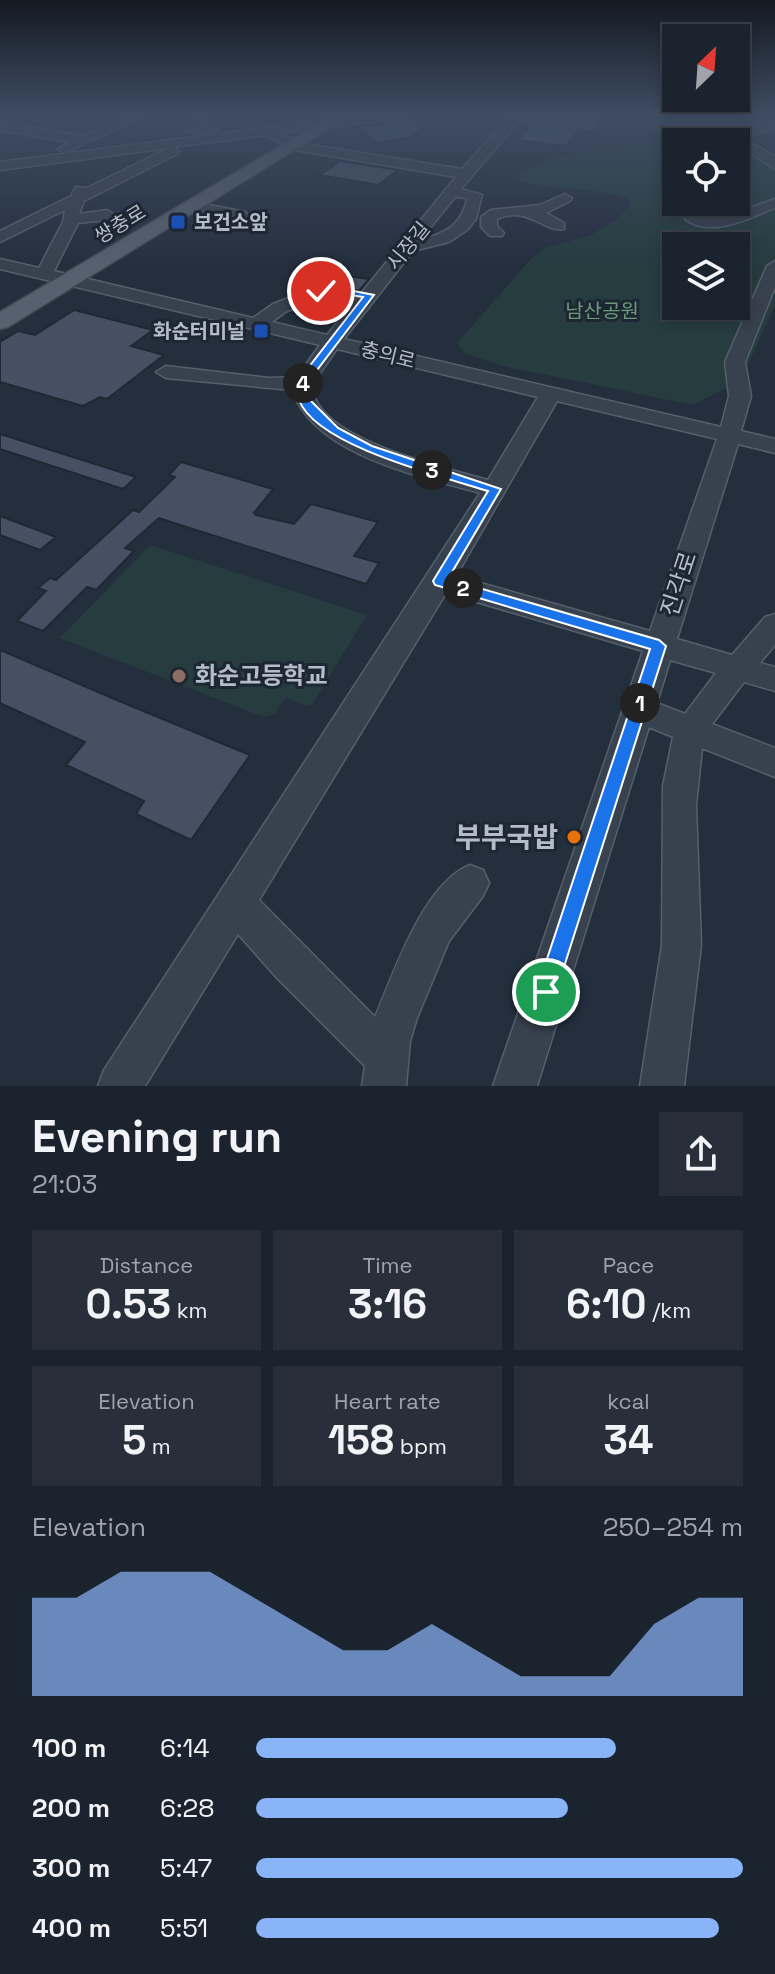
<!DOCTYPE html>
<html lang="en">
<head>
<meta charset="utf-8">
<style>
  :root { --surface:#1b232e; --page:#282f3a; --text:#f1f3f6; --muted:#a0a4aa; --line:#39404a; --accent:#8ab4f8 }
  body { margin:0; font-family:"Space Grotesk","Noto Sans KR",sans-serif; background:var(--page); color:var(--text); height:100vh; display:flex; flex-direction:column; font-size:30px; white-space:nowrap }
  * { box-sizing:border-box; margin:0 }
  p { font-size:26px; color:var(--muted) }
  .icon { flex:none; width:44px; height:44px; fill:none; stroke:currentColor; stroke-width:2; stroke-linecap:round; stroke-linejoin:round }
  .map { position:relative; height:1086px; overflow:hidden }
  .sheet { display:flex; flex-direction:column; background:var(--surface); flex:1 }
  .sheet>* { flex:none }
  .needle { width:52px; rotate:25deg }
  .tools { position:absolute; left:662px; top:24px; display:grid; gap:16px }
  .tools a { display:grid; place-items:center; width:88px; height:88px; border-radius:0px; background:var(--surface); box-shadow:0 4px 12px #0003,0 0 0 2px var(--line); font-size:40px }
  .pin { position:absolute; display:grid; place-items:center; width:68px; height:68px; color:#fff; margin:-34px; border:4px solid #fff; border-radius:50%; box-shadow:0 2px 8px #0007 }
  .km { position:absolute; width:40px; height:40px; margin:-20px; border-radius:50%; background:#222; color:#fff; font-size:22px; line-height:40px; text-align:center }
  .round { display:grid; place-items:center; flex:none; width:84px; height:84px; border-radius:0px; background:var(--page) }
  .headline { display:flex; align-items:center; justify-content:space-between; height:136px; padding:0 32px }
  h1 { font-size:44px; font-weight:600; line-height:60px }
  .metrics { display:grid; grid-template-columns:repeat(3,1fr); gap:12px; height:136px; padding:8px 32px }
  .metrics div { display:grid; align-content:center; border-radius:0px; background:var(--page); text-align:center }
  .metrics b { font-size:40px; font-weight:600 }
  .metrics small { font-size:22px; font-weight:400 }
  .metrics p { font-size:22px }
  .chart { height:224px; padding:16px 32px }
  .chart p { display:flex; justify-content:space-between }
  .chart svg { width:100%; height:144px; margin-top:8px; fill:var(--accent); opacity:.7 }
  ul { padding:0 32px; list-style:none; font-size:26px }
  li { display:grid; grid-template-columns:128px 96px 1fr; align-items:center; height:60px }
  li i { height:20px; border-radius:10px; background:var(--accent) }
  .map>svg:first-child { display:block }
  .green { fill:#263c3f; fill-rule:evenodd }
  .building { fill:#455162; stroke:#1f2835; stroke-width:2 }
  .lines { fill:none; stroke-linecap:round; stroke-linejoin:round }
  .minor-casing { stroke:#565f6c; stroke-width:3 }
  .major-casing { stroke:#414a57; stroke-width:3 }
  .path { stroke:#44595c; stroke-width:2; stroke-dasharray:3 3; stroke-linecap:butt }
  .minor { fill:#38414e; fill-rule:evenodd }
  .major { fill:#56606e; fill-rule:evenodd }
  .route { fill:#1a73e8; stroke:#fff; stroke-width:2 }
  .transit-dot { fill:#1a4fb4; stroke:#1d2633; stroke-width:3 }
  .education-dot { fill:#8d6e63; stroke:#1d2633; stroke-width:3 }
  .food-dot { fill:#e8710a; stroke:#1d2633; stroke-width:3 }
  .labels { text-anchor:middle; stroke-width:6; stroke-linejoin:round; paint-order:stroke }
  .far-poi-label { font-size:20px; font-weight:bold; fill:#b4bcc9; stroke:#1d2633; text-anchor:start }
  .far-street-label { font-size:20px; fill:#b4bcc9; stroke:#1d2633 }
  .far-park-label { font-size:20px; fill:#6b9a76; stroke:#1d2633 }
  .street-label { font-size:24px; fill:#b4bcc9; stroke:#1d2633 }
  .poi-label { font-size:24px; font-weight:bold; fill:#b4bcc9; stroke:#1d2633; text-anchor:start }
  .near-poi-label { font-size:28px; font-weight:bold; fill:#b4bcc9; stroke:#1d2633; text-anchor:end }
</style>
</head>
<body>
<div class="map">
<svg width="775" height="1086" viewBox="0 0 775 1086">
  <rect width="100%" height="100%" fill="#242f3e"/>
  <g class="green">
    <path d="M699,131l22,1 8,10h-53v60h60v-56l39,16v143l-34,75 -48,25 -190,-39 -39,-13 -7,-10 73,-83 15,-12 46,-13 25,-15 16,-18c-21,-16 -82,-11 -113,-21v-7l36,-16zM676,246h60v60h-60z"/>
    <polygon points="150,545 367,615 313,703 307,706 286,698 274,714 264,717 60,638"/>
  </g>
  <g class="building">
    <polygon points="527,115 607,115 594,132 579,130 566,146 518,140 528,127 519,126"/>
    <polygon points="401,116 406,116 423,128 409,138 377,143 357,127 393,122"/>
    <polygon points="341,161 398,170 378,185 319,175"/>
    <polygon points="340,275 369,279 359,291 310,283"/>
    <polygon points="74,310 153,330 131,346 164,355 107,399 100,397 83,406 0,382 0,342 18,331 35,335"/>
    <polygon points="0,434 136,477 123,489 0,449"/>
    <polygon points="181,462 273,489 254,513 256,515 294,524 311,504 378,522 354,556 379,563 366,584 159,518 125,548 134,551 96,590 87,587 43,631 17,621 46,591 38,588 50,578 56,580 133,510 139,512 175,477 169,475"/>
    <polygon points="0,516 56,537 40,550 0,535"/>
    <polygon points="0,650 119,701 250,755 191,840 136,814 144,801 66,765 85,742 0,703"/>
  </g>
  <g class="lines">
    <g class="minor-casing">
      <g id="minor">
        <polygon points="131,115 147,115 64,153 58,149 70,142 0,130 0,122 83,136"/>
        <polygon points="192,115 211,115 202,125 218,130 212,134 187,131 187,125 196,118"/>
        <path d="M365,115h34l-6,4 -112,14 18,10 163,26 49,-54h13l-63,74 21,6 -6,24 -9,11 -18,12 -36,9 -69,88 377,88 8,-31 -4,-34 42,-96 8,-5v26l-30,75 6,34 -10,35 34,8v14l-37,-9 -61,195 55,16 33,-38 10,-3v31l-15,18 15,4v24l-31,-9 -32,42 63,24v29l-73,-29 -6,57 5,140 -17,141h-44l22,-141 1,-159 10,-49 -24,-10 -112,359h-44l150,-435 -197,-58 -187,307 116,117c19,-44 48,-133 95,-152l13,5 6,13 -6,13 -34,45 -32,77 -7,23 -4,45h-44l3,-20 -88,-88 -39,-44 -93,152h-47l6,-16 376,-577c-60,-17 -165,-37 -188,-103l-126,-12 -10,-6 10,-6 103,12 28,-1 23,-32 -320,-76v-10l39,9 24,-46 2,-12 -65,32v-11l71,-35 5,-9 11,1 82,-40 -169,22v-8zM265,135l30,15 161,27 -129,158 -55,-13 13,-10 42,-17 3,-4 -9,-5 -48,18 -20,14 -199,-47 24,-48 29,-3 8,-5 -8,-5 -28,4 5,-13 93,-47 2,-3 -6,-4zM455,197l12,1c-4,26 -22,36 -46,41zM337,349l201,48 -50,83c-43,-12 -146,-36 -170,-76 -3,-5 -5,-13 -7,-18zM557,401l160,38 -67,192 -194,-55zM670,660l46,13 -31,41 -28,-11z"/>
        <polygon points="775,121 775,129 741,138 775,156 775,169 728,139 734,131"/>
        <path d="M565,194l7,4 -2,3 -24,12 18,10v6c-20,4 -36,-24 -67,-10v7l7,7 -2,3h-12l-9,-9v-10l10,-7 49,-5z"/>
        <path d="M775,199v9c-26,10 -64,31 -90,11l8,-5 28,4z"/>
        <polygon points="194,202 245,212 248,215 240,220 189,209 189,203"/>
      </g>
    </g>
    <g class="major-casing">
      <polygon id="major" points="333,115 351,115 8,327 0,329 0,312"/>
    </g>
    <polyline class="path" points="711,115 715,124 722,129"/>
    <use href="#minor" class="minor"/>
    <use href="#major" class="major"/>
  </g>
  <linearGradient id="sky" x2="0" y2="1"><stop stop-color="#141a22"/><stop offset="0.43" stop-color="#3f4d63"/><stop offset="1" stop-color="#3f4d63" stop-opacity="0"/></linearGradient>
  <rect width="775" height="267" fill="url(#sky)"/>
  <path class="route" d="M323,285l51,10 -66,87 2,18 28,28 34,18 129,43 -53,90 211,61 7,6 -110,346 -3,7 -7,3 -7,-3 -3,-7 114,-343 -215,-64 -2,-4 55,-90c-44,-14 -172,-45 -189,-91 -2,-5 -1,-13 -1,-19l65,-84 -37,-6 -9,2z"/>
  <g class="transit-dot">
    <rect x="170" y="214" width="16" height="16" rx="4"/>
    <rect x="253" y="323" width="16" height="16" rx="4"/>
  </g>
  <circle class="education-dot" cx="179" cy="676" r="8"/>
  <circle class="food-dot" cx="574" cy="837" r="8"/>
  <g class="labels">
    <g class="far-poi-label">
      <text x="194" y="229">보건소앞</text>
      <text x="245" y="338" text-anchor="end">화순터미널</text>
    </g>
    <g class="far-street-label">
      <text transform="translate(120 224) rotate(-31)" y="7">쌍충로</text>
      <text transform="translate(408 246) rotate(-51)" y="7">시장길</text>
      <text transform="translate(388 355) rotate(14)" y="7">충의로</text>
    </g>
    <g class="far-park-label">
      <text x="602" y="318">남산공원</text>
    </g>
    <g class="street-label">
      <text transform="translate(679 584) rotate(-72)" y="8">진각로</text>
    </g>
    <g class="poi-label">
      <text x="195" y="684">화순고등학교</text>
    </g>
    <g class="near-poi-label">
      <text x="558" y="847">부부국밥</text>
    </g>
  </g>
</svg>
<div class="tools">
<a><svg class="needle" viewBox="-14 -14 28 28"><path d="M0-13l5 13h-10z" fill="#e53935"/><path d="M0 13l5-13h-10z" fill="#a0a4aa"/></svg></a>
<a><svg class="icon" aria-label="locate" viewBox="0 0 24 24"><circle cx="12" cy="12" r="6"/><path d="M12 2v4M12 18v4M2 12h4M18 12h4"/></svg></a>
<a><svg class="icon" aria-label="layers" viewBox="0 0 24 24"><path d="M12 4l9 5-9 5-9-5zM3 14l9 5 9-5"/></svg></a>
</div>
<div class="pin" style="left:546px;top:992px;background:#1e9e55"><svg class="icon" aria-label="arrive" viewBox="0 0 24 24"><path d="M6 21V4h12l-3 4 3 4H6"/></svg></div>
<div class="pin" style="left:321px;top:291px;background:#d93025"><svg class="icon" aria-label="check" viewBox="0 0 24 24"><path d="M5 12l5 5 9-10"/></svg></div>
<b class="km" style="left:640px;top:703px">1</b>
<b class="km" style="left:463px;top:588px">2</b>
<b class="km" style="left:432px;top:470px">3</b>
<b class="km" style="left:303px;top:383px">4</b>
</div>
<section class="sheet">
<div class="headline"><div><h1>Evening run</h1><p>21:03</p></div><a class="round"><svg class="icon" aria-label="share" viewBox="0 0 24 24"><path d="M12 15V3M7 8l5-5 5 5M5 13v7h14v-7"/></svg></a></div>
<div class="metrics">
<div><p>Distance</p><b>0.53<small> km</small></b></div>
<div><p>Time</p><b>3:16</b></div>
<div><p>Pace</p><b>6:10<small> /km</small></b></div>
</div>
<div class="metrics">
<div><p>Elevation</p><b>5<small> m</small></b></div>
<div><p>Heart rate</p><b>158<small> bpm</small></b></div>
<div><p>kcal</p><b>34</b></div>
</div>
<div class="chart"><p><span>Elevation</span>250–254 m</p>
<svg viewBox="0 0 160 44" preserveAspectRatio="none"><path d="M0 44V14L10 14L20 6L30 6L40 6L50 14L60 22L70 30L80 30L90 22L100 30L110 38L120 38L130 38L140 22L150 14L160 14V44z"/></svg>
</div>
<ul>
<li><b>100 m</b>6:14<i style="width:74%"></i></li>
<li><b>200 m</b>6:28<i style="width:64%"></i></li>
<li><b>300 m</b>5:47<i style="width:100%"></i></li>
<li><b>400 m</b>5:51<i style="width:95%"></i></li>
</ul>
</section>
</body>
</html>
